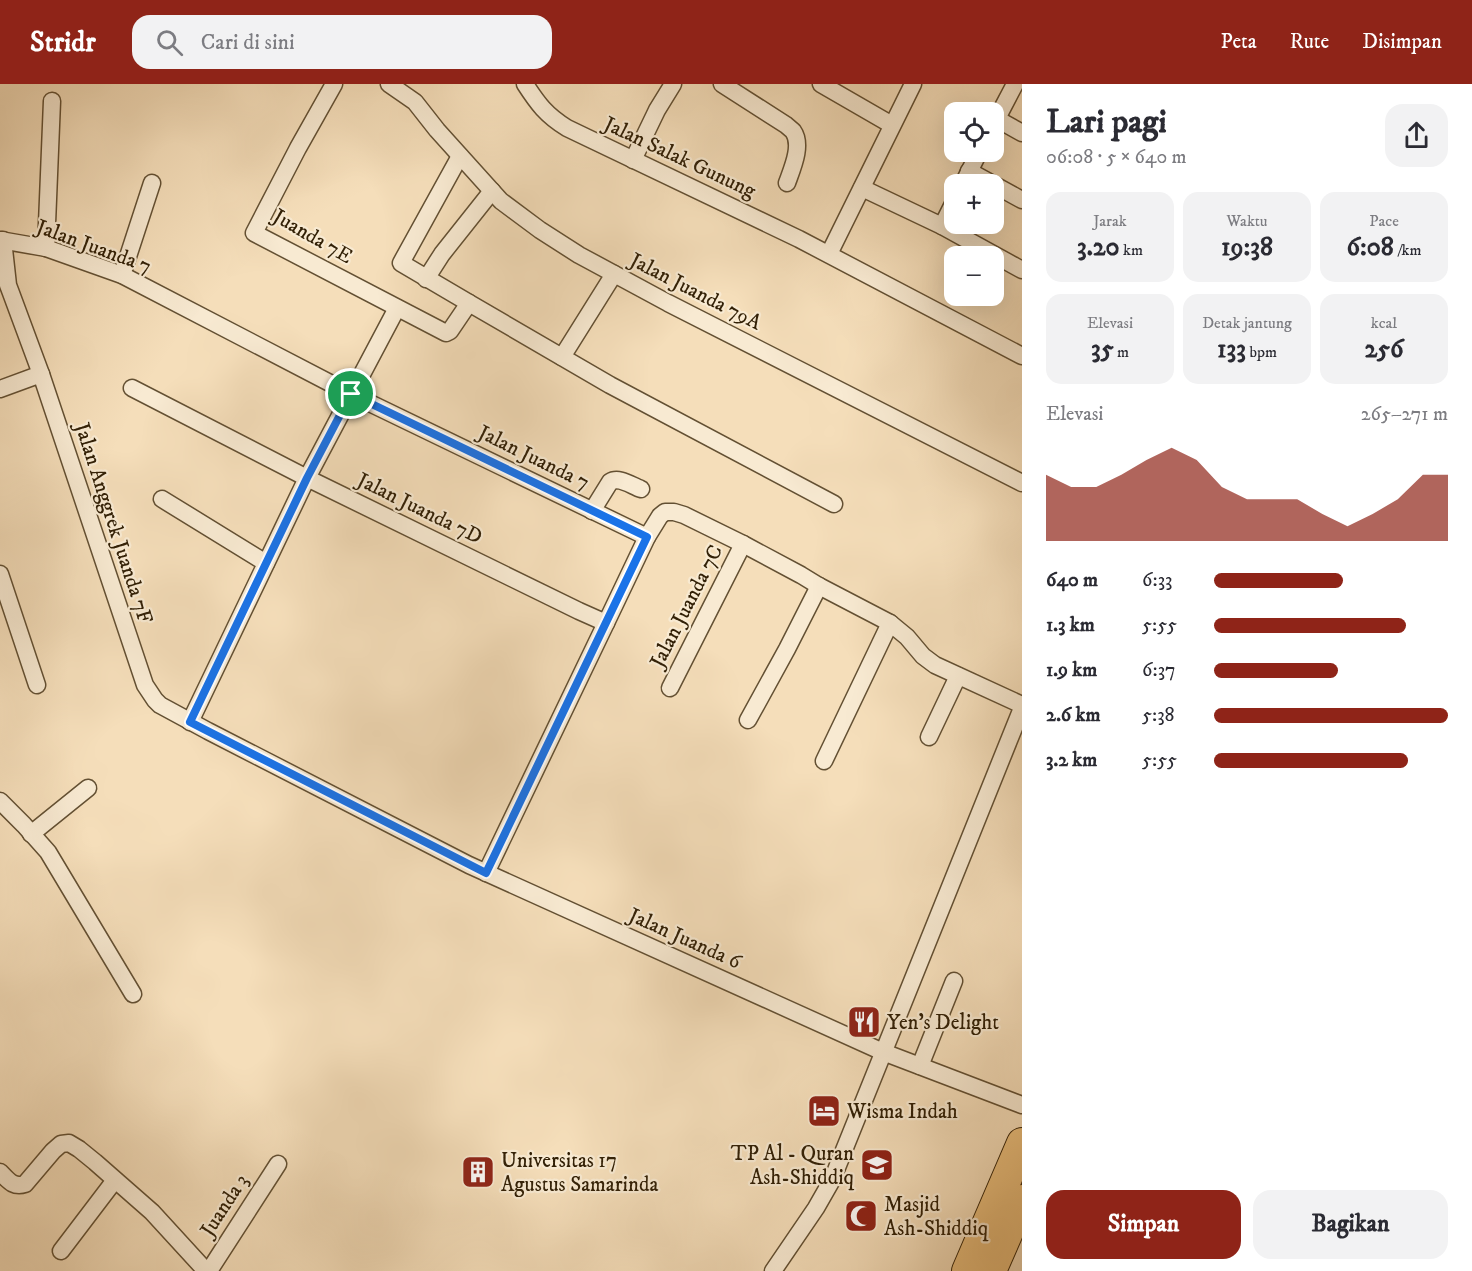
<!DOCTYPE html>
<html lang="id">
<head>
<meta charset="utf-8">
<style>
  :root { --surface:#fff; --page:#f2f2f3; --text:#2b2b33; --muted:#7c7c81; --accent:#8f2418 }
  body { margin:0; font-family:"IM FELL DW Pica",serif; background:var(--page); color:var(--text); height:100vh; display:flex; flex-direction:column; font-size:22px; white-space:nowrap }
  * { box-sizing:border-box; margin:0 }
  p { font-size:20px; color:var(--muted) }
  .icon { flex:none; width:33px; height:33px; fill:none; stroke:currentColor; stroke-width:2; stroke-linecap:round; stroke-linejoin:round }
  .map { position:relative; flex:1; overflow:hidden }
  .details { display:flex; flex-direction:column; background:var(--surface); width:450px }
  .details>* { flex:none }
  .controls { position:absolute; left:944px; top:18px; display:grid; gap:12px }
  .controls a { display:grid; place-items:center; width:60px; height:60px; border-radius:12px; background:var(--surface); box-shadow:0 6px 24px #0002; font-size:30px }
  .pin { position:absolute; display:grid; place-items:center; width:51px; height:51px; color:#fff; margin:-26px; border:3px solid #fff; border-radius:50%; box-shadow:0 2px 6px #0007 }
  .round { display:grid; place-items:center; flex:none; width:63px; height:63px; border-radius:18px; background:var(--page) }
  .headline { display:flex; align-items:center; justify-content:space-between; height:102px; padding:0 24px }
  h1 { font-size:33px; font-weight:700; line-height:45px }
  .stats { display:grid; grid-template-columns:repeat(3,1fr); gap:9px; height:102px; padding:6px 24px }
  .stats div { display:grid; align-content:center; border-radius:15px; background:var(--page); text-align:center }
  .stats b { font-size:26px; font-weight:700 }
  .stats small { font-size:16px; font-weight:400 }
  .stats p { font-size:16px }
  .chart { height:168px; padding:12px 24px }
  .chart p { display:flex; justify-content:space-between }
  .chart svg { width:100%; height:108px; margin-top:6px; fill:var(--accent); opacity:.7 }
  .primary-button { display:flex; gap:12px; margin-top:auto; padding:12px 24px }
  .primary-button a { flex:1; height:69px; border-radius:18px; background:var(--accent); color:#fff; font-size:24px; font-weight:700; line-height:69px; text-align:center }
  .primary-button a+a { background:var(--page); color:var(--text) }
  ul { padding:0 24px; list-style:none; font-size:20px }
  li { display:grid; grid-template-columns:96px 72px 1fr; align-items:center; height:45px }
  li i { height:15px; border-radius:8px; background:var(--accent) }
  header { display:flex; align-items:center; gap:36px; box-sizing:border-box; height:84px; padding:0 30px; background:var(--accent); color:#fff }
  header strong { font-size:28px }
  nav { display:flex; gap:33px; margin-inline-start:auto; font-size:21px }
  .search { width:420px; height:54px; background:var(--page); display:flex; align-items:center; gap:15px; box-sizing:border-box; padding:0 21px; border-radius:18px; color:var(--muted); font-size:22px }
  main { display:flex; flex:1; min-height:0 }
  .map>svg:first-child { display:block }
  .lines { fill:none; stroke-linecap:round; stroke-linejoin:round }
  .street-casing { stroke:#635033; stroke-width:19 }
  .highway-casing { stroke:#322006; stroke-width:32 }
  .street { stroke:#f8ead2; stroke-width:16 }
  .highway { stroke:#eabf7d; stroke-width:30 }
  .route-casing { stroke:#fff; stroke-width:12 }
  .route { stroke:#1a73e8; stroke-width:8 }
  .labels { text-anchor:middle; stroke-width:4.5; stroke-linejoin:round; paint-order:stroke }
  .street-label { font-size:21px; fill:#322006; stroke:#f8ead2 }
  .poi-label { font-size:21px; fill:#322006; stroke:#f8ead2; text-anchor:start }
</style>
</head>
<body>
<header>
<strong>Stridr</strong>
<div class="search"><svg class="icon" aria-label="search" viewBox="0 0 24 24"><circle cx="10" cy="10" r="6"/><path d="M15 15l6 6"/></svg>Cari di sini</div>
<nav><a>Peta</a><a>Rute</a><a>Disimpan</a></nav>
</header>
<main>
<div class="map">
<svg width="1022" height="1187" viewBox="0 0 1022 1187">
  <rect width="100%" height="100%" fill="#f5deba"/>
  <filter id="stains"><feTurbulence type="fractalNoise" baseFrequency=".00333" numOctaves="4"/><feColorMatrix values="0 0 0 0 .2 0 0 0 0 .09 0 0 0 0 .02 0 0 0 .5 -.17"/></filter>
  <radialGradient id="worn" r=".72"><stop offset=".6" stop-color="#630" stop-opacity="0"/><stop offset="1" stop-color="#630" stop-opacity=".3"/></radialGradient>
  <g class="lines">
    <g class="street-casing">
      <g id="street">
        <polyline points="334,0 298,64 254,149 446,249 450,247 469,219 401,179 460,72"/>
        <polyline points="389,0 415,18 437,46 501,117 540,146 579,171 668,219 1022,399"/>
        <path d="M525,0c13,20 21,31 42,44l232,111 223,117"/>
        <path d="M722,0l64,41c0,0 7,6 7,6 10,14 -1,38 -6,52"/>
        <polyline points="821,0 892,41"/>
        <polyline points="997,35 1022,49"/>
        <polyline points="993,42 1015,0"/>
        <polyline points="633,76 657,26 673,0"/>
        <polyline points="969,87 1022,116"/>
        <polyline points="963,100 979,68"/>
        <polyline points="862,104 942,142 1022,186"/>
        <polyline points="942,142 954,118"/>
        <polyline points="0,156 46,164 122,191 351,310 647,453"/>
        <polyline points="3,156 8,201 11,209 41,290 145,601 155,616 160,621 208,647 469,781 883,968 1022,1021"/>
        <polyline points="46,164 52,17"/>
        <polyline points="829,170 913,0"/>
        <polyline points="122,191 152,99"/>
        <polyline points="426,195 442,170 492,107"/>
        <polyline points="469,219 610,301 834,420"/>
        <polyline points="562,273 614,190"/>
        <polyline points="132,304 307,394 579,527 606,539 647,453 660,432 665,428 674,428 684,431 743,460 801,491 819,502 890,539 907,553 923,572 935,581 1022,621"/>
        <polyline points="0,305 41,290"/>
        <polyline points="162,415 266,479"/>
        <path d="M592,427l18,-29c9,-6 22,4 31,7"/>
        <polyline points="0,490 37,601"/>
        <polyline points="670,604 743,460"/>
        <polyline points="748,636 787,565 819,502"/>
        <polyline points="190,638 307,394 397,224"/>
        <polyline points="929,653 958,592"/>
        <polyline points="824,677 890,539"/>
        <polyline points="0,717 24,741 48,768 133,910"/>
        <polyline points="31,750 88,704"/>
        <polyline points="486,789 606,539"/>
        <polyline points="920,982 954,897"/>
        <path d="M0,1088c8,8 13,16 25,12l28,-33 8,-7 8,-1 10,6 16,13 57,50 54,59"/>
        <polyline points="61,1167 115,1096"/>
        <polyline points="209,1187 278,1080"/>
        <polyline points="773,1187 816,1124 832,1096 1022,624"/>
      </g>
    </g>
    <g class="highway-casing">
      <g id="highway">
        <polyline points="967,1187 1022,1059"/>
        <polyline points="991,1187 1022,1116"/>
      </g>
    </g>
    <use href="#street" class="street"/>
    <use href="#highway" class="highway"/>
  </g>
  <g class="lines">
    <g class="route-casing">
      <polygon id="route" points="351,310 647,453 486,789 190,638 307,394"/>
    </g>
    <use href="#route" class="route"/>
  </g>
  <defs>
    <g id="restaurant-square" transform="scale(1.725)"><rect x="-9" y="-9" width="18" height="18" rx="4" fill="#8f2418" stroke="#f8ead2"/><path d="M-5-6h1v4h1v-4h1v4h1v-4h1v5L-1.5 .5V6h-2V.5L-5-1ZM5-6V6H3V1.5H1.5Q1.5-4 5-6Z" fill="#fff"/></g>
    <g id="hotel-square" transform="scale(1.725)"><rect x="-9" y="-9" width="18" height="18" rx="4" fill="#8f2418" stroke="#f8ead2"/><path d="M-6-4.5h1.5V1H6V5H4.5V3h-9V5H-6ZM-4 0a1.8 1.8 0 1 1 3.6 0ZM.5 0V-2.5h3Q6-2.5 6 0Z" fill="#fff"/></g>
    <g id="school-square" transform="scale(1.725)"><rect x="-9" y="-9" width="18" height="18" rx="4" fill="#8f2418" stroke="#f8ead2"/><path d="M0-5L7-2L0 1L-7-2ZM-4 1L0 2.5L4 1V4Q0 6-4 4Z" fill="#fff"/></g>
    <g id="building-square" transform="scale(1.725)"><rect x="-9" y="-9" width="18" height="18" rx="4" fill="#8f2418" stroke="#f8ead2"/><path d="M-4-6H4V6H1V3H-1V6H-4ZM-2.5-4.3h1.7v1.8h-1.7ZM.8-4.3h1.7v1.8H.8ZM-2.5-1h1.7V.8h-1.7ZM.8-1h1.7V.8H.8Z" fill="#fff"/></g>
    <g id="mosque-square" transform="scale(1.725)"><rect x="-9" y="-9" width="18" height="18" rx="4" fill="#8f2418" stroke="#f8ead2"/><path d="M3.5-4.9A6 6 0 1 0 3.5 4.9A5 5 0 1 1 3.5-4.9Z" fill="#fff"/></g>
  </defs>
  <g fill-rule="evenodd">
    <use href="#restaurant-square" x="864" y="938"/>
    <use href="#hotel-square" x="824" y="1027"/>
    <use href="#school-square" x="877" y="1081"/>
    <use href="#building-square" x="478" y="1088"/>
    <use href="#mosque-square" x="861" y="1132"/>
  </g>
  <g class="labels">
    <g class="street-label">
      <text transform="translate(680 73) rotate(25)" y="7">Jalan Salak Gunung</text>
      <text transform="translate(313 152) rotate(30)" y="7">Juanda 7E</text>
      <text transform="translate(94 162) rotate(20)" y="7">Jalan Juanda 7</text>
      <text transform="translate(696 207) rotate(27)" y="7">Jalan Juanda 79A</text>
      <text transform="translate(534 373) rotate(26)" y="7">Jalan Juanda 7</text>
      <text transform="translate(420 424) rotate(26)" y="7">Jalan Juanda 7D</text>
      <text transform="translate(114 439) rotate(72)" y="7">Jalan Anggrek Juanda 7F</text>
      <text transform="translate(686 522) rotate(-63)" y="7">Jalan Juanda 7C</text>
      <text transform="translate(685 854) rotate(24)" y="7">Jalan Juanda 6</text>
      <text transform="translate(224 1121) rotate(-57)" y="7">Juanda 3</text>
    </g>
    <g class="poi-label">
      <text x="887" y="945">Yen's Delight</text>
      <text x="847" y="1034">Wisma Indah</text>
      <text x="854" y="1076" text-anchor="end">TP Al - Quran<tspan x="854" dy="24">Ash-Shiddiq</tspan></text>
      <text x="501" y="1083">Universitas 17<tspan x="501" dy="24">Agustus Samarinda</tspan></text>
      <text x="884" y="1127">Masjid<tspan x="884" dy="24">Ash-Shiddiq</tspan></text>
    </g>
  </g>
  <rect width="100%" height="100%" filter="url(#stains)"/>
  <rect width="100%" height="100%" fill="url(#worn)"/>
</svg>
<div class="controls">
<a><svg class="icon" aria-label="locate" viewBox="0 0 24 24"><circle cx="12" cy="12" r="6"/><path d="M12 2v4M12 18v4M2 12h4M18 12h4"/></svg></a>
<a>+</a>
<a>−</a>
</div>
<div class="pin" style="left:351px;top:310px;background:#1e9e55"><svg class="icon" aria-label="arrive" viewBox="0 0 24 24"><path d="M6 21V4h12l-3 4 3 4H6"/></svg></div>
</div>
<section class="details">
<div class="headline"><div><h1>Lari pagi</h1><p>06:08 · 5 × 640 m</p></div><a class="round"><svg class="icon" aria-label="share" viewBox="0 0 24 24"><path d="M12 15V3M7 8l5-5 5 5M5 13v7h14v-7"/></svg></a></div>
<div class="stats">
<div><p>Jarak</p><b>3.20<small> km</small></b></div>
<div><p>Waktu</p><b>19:38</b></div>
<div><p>Pace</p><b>6:08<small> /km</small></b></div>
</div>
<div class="stats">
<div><p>Elevasi</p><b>35<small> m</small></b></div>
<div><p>Detak jantung</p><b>133<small> bpm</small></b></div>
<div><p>kcal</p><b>256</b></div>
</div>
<div class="chart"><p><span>Elevasi</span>265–271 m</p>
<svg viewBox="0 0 160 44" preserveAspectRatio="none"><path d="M0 44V17L10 22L20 22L30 17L40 11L50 6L60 11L70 22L80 27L90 27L100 27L110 33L120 38L130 33L140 27L150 17L160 17V44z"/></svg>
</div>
<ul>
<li><b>640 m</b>6:33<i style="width:55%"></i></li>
<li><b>1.3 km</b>5:55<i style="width:82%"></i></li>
<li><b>1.9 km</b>6:37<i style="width:53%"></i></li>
<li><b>2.6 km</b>5:38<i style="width:100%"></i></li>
<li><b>3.2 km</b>5:55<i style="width:83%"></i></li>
</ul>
<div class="primary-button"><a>Simpan</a><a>Bagikan</a></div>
</section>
</main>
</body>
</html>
